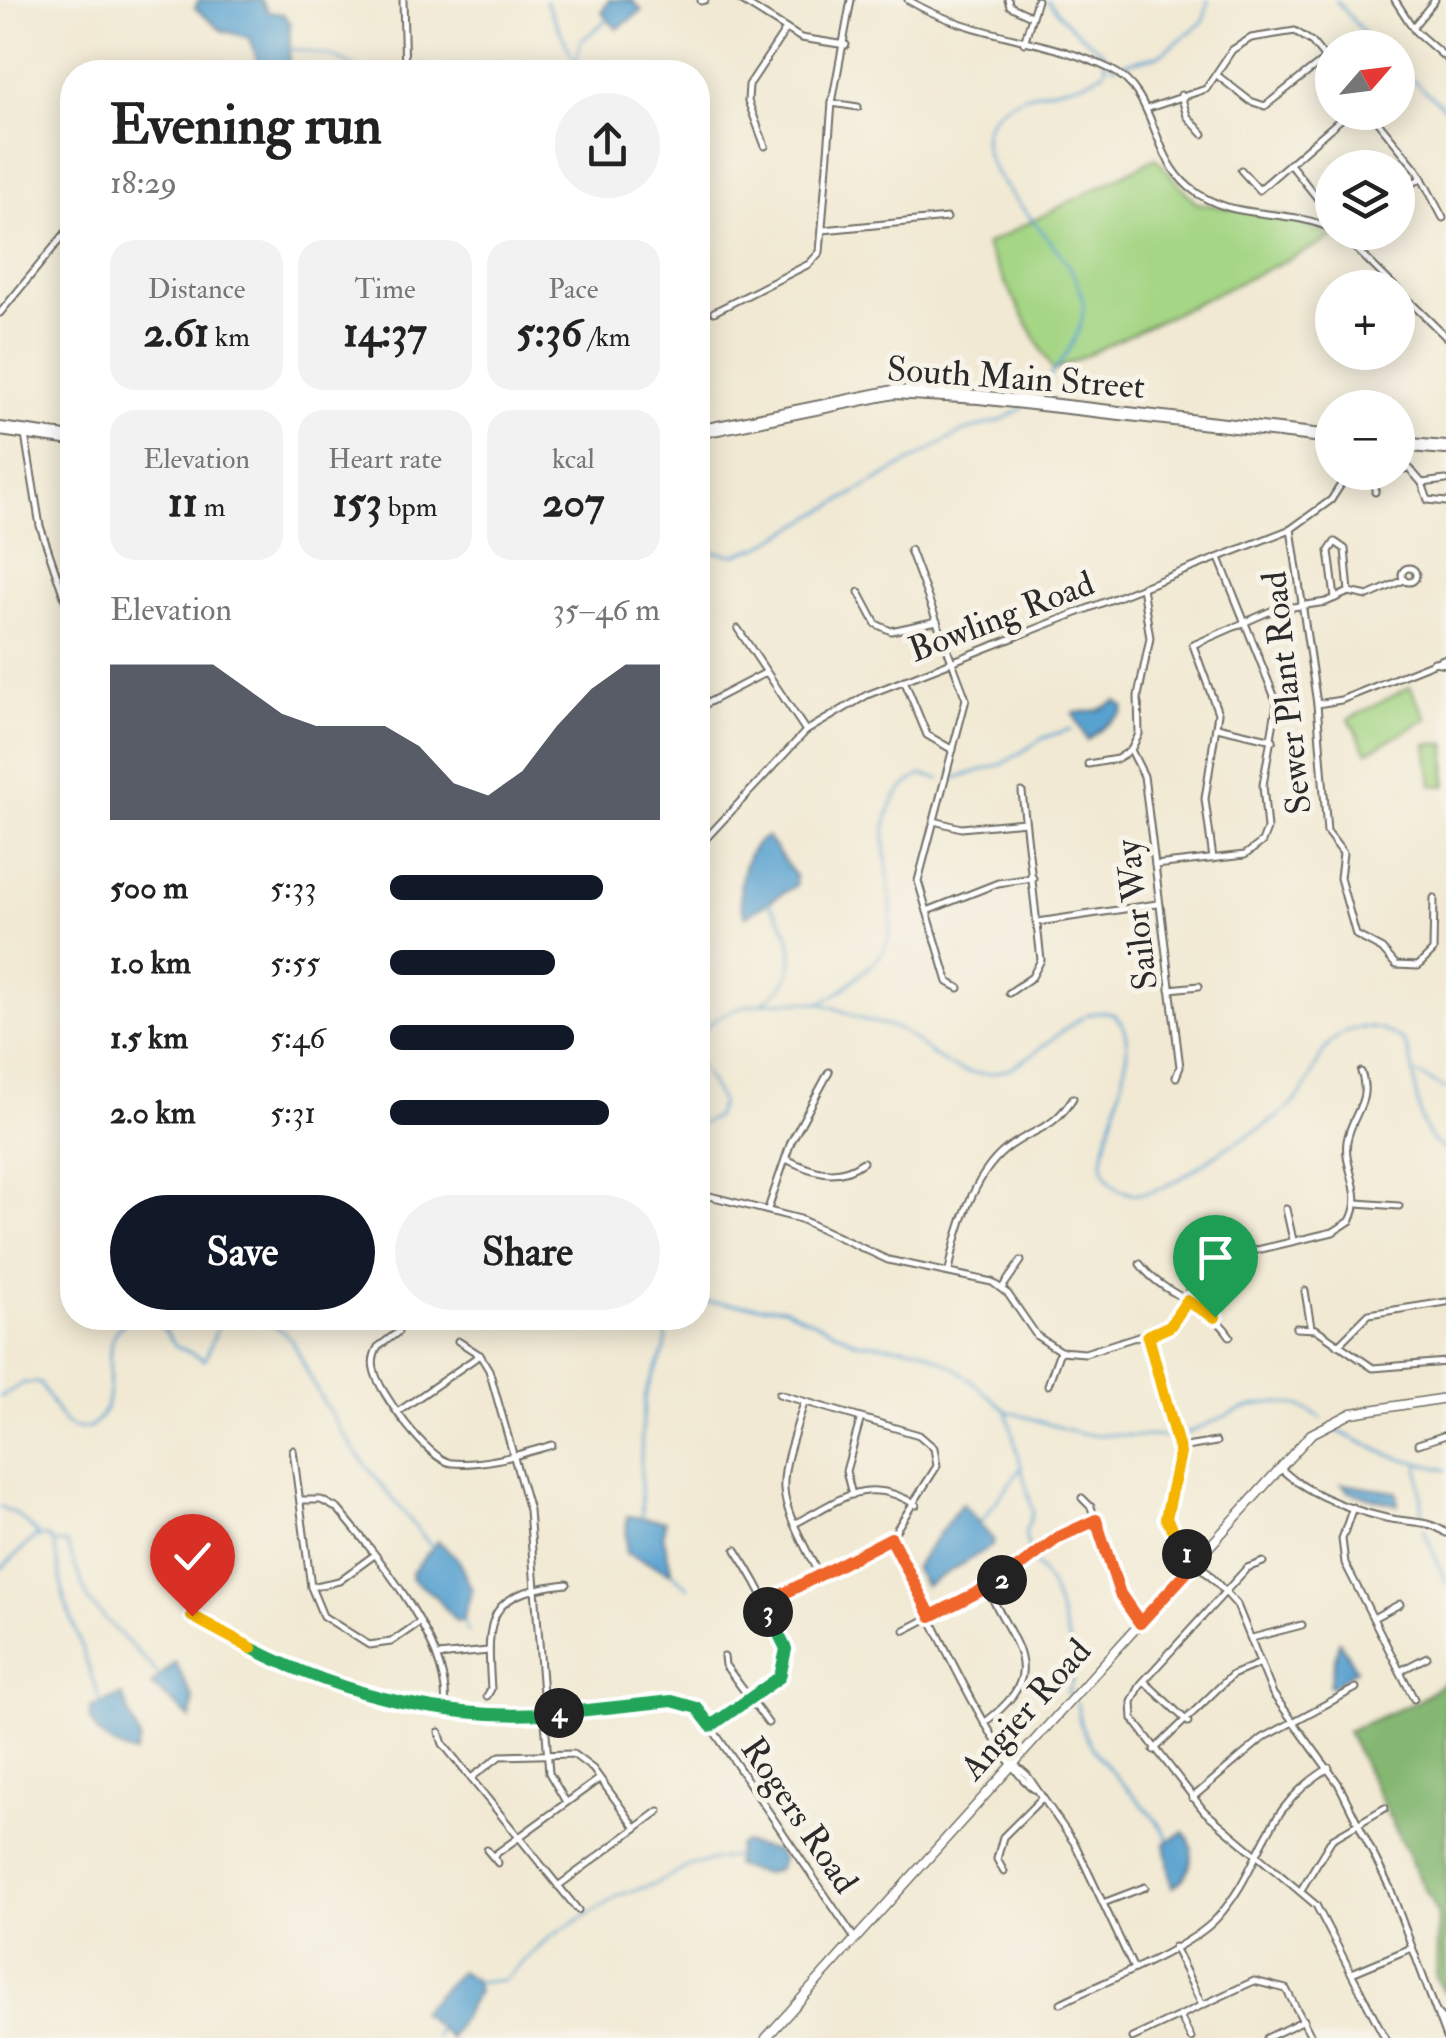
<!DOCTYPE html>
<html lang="en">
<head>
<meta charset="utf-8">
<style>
  :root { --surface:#fff; --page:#f2f2f2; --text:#222; --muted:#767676; --accent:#111827 }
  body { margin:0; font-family:"IM FELL Double Pica",serif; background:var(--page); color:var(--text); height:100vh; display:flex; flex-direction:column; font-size:38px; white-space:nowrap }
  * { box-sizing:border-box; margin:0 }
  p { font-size:32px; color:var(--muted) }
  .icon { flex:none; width:55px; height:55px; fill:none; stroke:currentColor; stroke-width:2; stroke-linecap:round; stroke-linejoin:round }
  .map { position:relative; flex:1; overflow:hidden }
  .sheet { position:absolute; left:60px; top:60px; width:650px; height:1270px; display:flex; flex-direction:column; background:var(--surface); border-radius:40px; box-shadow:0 5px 25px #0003 }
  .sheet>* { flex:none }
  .needle { width:65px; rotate:62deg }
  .tools { position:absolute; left:1315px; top:30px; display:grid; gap:20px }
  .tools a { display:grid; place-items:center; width:100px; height:100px; border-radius:50%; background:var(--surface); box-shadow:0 5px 25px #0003; font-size:50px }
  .pin { position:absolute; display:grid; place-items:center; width:85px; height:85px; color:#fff; margin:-102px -42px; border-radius:50% 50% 50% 0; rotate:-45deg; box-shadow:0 0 10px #0007 }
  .pin .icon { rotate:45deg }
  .km { position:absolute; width:50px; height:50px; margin:-25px; border-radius:50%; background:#222; color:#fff; font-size:28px; line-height:50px; text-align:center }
  .round { display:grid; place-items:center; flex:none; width:105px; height:105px; border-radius:52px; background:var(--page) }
  .head { display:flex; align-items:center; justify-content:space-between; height:170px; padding:0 50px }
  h1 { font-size:55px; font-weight:700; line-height:75px }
  .metrics { display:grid; grid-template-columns:repeat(3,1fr); gap:15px; height:170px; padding:10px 50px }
  .metrics div { display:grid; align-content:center; border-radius:25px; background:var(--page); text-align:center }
  .metrics b { font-size:42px; font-weight:700 }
  .metrics small { font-size:28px; font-weight:400 }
  .metrics p { font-size:28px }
  .chart { height:280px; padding:20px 50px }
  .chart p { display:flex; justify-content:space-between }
  .chart svg { width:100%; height:180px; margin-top:10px; fill:var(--accent); opacity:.7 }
  .action { display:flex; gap:20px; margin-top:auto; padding:20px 50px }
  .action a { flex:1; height:115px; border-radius:60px; background:var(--accent); color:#fff; font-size:40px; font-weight:700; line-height:115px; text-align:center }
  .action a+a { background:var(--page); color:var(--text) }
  ul { padding:0 50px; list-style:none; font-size:32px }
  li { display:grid; grid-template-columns:160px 120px 1fr; align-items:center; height:75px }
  li i { height:25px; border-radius:12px; background:var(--accent) }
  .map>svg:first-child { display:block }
  .green { fill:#a5d685; stroke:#688058; stroke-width:2.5 }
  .forest { fill:#84b772; stroke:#58714e; stroke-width:2.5 }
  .water { fill:#59a2d0; stroke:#42667e; stroke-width:2.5 }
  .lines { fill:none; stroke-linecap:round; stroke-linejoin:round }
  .stream { stroke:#59a2d0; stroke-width:2.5 }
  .street-casing { stroke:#706e66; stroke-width:9 }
  .secondary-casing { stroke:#706e66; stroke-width:11 }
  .highway-casing { stroke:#706e66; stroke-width:16 }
  .street { stroke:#fff; stroke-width:5 }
  .secondary { stroke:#fff; stroke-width:8 }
  .highway { stroke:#fff; stroke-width:12 }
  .split-1-casing { stroke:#fff; stroke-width:20 }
  .split-2-casing { stroke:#fff; stroke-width:20 }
  .split-3-casing { stroke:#fff; stroke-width:20 }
  .split-4-casing { stroke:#fff; stroke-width:20 }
  .split-5-casing { stroke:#fff; stroke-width:20 }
  .split-6-casing { stroke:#fff; stroke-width:20 }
  .split-1 { stroke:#f5b400; stroke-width:12 }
  .split-2 { stroke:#f0652b; stroke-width:12 }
  .split-3 { stroke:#f0652b; stroke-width:12 }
  .split-4 { stroke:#22a559; stroke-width:12 }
  .split-5 { stroke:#22a559; stroke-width:12 }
  .split-6 { stroke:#f5b400; stroke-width:12 }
  .labels { text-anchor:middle; stroke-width:10; stroke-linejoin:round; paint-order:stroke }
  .street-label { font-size:35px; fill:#2b2b2b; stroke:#f7f3e8 }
</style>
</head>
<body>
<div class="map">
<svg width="1446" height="2038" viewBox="0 0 1446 2038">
  <rect width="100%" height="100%" fill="#f7f3e8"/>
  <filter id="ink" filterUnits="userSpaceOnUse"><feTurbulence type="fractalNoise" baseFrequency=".01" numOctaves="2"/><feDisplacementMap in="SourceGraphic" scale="20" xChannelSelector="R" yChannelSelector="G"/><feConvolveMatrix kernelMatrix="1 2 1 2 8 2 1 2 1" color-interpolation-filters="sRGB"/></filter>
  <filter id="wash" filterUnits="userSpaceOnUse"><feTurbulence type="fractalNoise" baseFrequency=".0048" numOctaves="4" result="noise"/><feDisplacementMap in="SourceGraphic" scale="40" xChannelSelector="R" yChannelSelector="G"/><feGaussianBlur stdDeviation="2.25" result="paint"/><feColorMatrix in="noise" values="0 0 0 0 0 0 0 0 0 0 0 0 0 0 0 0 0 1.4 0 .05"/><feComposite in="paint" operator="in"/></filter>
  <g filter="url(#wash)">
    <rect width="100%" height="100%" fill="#f1e9d3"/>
    <g class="green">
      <polygon points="1156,158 1196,203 1286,217 1335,237 1053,371 985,245"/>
      <polygon points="1410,687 1427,719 1367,752 1349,719"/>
      <polygon points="1427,744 1446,744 1446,786 1432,785"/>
    </g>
    <polygon class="forest" points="1446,1681 1446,1991 1445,1993 1436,1978 1438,1916 1347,1731 1416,1702"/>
    <g class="water">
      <polygon points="199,0 261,0 268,12 283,14 290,24 289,72 261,72 250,38 221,30 195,8"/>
      <polygon points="609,0 632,0 642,11 617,29 602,12"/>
      <polygon points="1117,701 1124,707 1122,713 1087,740 1073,713 1099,710"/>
      <path d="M767,837l28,39 1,9 -50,31c-13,-19 -3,-71 21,-79z"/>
      <polygon points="1342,1484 1397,1492 1398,1505 1349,1492"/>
      <polygon points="962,1503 994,1541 992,1546 925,1586 914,1568"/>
      <polygon points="627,1516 665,1521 663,1535 672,1573 626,1553"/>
      <polygon points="438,1541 457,1558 472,1590 462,1621 456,1621 435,1596 411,1578 412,1572"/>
      <polygon points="1339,1641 1356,1669 1332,1687 1329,1685"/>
      <polygon points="175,1662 193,1699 191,1719 151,1685"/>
      <path d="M122,1695l18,45 -5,14c-21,-6 -48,-21 -44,-46z"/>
      <path d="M1184,1832c14,17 7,45 -12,55l-7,-44z"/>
      <polygon points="744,1843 776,1851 782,1859 779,1868 765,1874 735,1866 738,1846"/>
      <polygon points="460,1971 474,1980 477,1992 450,2038 420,2012"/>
    </g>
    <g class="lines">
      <g class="stream">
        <polyline points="545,0 580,72"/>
        <polyline points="1336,0 1376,48"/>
        <polyline points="1048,1 1070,26 1104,53 1106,67"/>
        <polyline points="289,48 334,57 366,72"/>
        <polyline points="577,61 580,42 610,17"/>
        <polyline points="1112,66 1160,55 1204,21 1208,0"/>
        <polyline points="1398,67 1446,109"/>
        <path d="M1037,393c17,-23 43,-51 46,-80 8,-69 -145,-148 -85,-202 29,-26 77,-18 107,-40"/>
        <polyline points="698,549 733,555 760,547 962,432 1002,420 1023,408"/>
        <polyline points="952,779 1003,764 1045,737 1071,729"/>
        <path d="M763,1002c43,-24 33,-71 4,-100"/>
        <path d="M820,1003c15,-6 26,-16 38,-27 10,-9 21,-16 27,-28 23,-55 -33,-136 36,-173l19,4"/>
        <path d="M698,1043c12,-42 85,-45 121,-40 15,3 29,11 43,16 12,5 26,4 37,11 22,12 38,33 64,41 66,20 102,-70 149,-58 39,27 -11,115 -9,154 22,62 93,0 123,-19 24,-14 52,-27 70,-48 19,-21 21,-54 49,-68 19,-9 42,-3 58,9 21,37 4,91 43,109"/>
        <polyline points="698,1062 721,1102 715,1117 698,1125"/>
        <polyline points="1417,1074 1446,1089"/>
        <polyline points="698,1301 784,1308 857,1342 921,1349 957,1369 1007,1411 1081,1434 1174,1437"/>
        <polyline points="155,1318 176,1346 205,1360 218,1326 231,1318"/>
        <polyline points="249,1318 273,1325 293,1318"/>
        <path d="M273,1325c20,9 26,30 35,48 31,65 80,120 125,175"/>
        <path d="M0,1397l24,-14h16c14,20 22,55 52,43 39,-31 -7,-92 43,-108"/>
        <polyline points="1007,1412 1033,1512 1025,1533 1029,1552"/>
        <polyline points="1331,1428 1389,1455 1446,1470"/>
        <path d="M1181,1436c50,-20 90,-53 141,-18"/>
        <polyline points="1418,1464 1423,1515"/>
        <polyline points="0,1507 16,1514 38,1534 0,1570"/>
        <path d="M642,1517c-2,-39 -2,-78 3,-118 4,-32 33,-47 16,-81"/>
        <polyline points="981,1522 1022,1467"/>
        <polyline points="1424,1529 1446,1583"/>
        <polyline points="37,1538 46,1536 54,1543 66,1543 90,1603 162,1678"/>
        <polyline points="54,1544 64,1598 101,1703"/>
        <polyline points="1034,1563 1051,1586 1077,1666 1067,1694"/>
        <polyline points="672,1573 688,1588"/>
        <polyline points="903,1594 909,1588"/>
        <polyline points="463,1620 468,1632"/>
        <path d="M1077,1703c2,8 1,15 4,23 18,43 64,73 88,113"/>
        <polyline points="476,1983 504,1980 550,1937 622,1894 655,1884 691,1865 735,1856"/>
        <polyline points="436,2038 437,2026"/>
      </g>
    </g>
  </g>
  <g filter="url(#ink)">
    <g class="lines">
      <g class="street-casing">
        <g id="street">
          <polyline points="403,0 405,72"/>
          <polyline points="740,0 801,38 846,45"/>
          <path d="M908,0c63,38 137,37 202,69 47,23 40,85 79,118 42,36 95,19 143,42"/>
          <polyline points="1008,0 1010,6 1031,16"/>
          <polyline points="1395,0 1415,31 1446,58"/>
          <polyline points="701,1 705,0"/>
          <polyline points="1413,27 1435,0"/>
          <polyline points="1024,43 1037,0"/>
          <polyline points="1218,76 1250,101 1265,106 1326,58"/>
          <polyline points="1181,95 1187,116 1203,134"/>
          <polyline points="832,103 858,107"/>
          <polyline points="1146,109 1206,89 1232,50 1251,38 1295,31 1312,42 1332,67"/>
          <polyline points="1370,112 1418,171 1443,218"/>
          <polyline points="765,146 748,101 749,85 786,29"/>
          <polyline points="1290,164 1318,199"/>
          <polyline points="1241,170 1259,190 1349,112"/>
          <polyline points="1398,191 1422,178"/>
          <polyline points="823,230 947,218"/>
          <polyline points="1339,232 1446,337"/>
          <polyline points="714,312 809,264 820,252 832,103 851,0"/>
          <polyline points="0,313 72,225"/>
          <polyline points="25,435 40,526 72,620"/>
          <polyline points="1398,470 1409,468 1422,483"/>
          <polyline points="1371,474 1376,478 1391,472"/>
          <polyline points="1446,480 1422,483 1428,500 1446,502"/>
          <polyline points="1375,492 1376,478"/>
          <polyline points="1291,529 1317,704 1327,832 1343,853 1340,878 1356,935 1382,949 1396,965 1418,966 1433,951 1434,898"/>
          <polyline points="910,550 966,699 918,881 948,982 959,988"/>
          <circle cx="1409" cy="575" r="7"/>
          <polyline points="859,592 876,624 891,631 937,621"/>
          <polyline points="1335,598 1329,551 1335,542 1345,549 1349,592"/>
          <polyline points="738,629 806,731"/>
          <polyline points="1434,662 1446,664"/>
          <polyline points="904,680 927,735 953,750"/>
          <polyline points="1317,704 1341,700 1446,658"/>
          <polyline points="698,708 765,673"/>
          <polyline points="1217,727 1273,740"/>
          <polyline points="1131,750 1144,776 1180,1067 1176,1077"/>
          <polyline points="1088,764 1117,759 1131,750 1139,734 1138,696 1150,638 1142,587"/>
          <polyline points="934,821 961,828 1025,822"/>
          <polyline points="698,847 806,731 867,695 1291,529 1331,500 1349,472"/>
          <polyline points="1213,859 1205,799 1218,713 1193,645 1273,610 1326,602 1349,592 1368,596 1404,580"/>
          <polyline points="1155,865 1245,855 1262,842 1267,829 1263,785 1277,703 1219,558"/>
          <polyline points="927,911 998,883 1033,878"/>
          <polyline points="1038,922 1157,904"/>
          <polyline points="1170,989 1199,986"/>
          <polyline points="1009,993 1032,977 1041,960 1022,792"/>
          <path d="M786,1159c26,13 51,22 77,3"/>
          <path d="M698,1193l102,26 88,41 104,22 16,12 29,42 23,15 25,2 85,-27 29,-52 16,-14 118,-28 17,-11c16,-29 -7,-51 -3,-80 5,-28 25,-39 14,-69"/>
          <polyline points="1357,1203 1399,1206"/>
          <polyline points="768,1209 791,1142 829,1072"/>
          <polyline points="1286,1209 1293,1240"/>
          <path d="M1140,1264c25,34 66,36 90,72"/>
          <path d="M949,1271c7,-39 24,-95 56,-121 28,-23 46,-17 68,-52"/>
          <polyline points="1002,1288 1021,1261"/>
          <polyline points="1305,1291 1311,1327"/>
          <polyline points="1296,1328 1316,1329 1373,1368 1446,1362"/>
          <path d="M398,1332l-20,15c-4,7 -6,14 -4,22 4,23 55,92 78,94 32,3 69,-9 100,-18"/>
          <polyline points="1148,1336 1180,1448 1179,1467 1167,1503 1170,1531 1237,1605 1273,1694 1338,1783 1390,1888 1446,2038"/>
          <polyline points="458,1341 480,1355 489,1370 529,1510 549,1773 566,1802"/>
          <polyline points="1338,1345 1369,1314 1446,1302"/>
          <polyline points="1048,1385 1060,1351"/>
          <path d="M804,1403c-30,94 -28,86 16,174"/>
          <polyline points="399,1411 480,1355"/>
          <polyline points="1418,1444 1446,1435"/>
          <polyline points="1180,1448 1216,1442"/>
          <polyline points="293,1450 311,1587 323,1616 369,1645 391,1642 420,1622"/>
          <path d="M1280,1468c28,27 68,41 106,50 22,5 41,1 60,15"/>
          <polyline points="852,1495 846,1471 860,1421"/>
          <polyline points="1082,1498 1091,1507 1120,1593 1140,1623"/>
          <path d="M300,1500h21l17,9c40,47 115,138 107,201"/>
          <polyline points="1353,1507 1342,1539 1345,1563 1414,1699"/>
          <path d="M794,1524c45,-23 73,-51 122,-19"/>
          <path d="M891,1538c27,52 103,224 143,251"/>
          <polyline points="1195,1562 1217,1583"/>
          <polyline points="1263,1562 1247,1568 1141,1684 1132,1702 1133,1719 1204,1811 1316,1905 1385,2038"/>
          <polyline points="311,1587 339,1581 373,1556"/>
          <polyline points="765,1605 891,1538 937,1466 934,1448 919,1435 779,1394"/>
          <path d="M191,1616c95,57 215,102 327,99 54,-1 116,-18 168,-13l19,16 150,221"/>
          <polyline points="1373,1618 1400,1604"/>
          <polyline points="905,1630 1002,1580 1059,1537 1096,1520"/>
          <polyline points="1252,1638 1302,1625"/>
          <polyline points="438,1656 488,1651"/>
          <polyline points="724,1657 725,1665 768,1723"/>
          <polyline points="1400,1671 1427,1657"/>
          <polyline points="1144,1681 1188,1722"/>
          <path d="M487,1696l4,-7c-5,-74 -4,-96 76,-105"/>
          <path d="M984,1723c66,-50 33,-73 3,-135"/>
          <path d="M711,1726c20,-13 56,-28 69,-49 17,-28 -27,-101 -44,-127"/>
          <polyline points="439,1732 443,1744 578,1910"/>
          <polyline points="1154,1750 1232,1675 1261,1663"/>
          <polyline points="1013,1763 1027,1775 1075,1844 1133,1967"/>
          <polyline points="471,1778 500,1756 573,1754 593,1769 636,1828"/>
          <polyline points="1192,1798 1263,1738 1356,1688"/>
          <polyline points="487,1850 498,1863"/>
          <polyline points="493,1856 599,1779"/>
          <polyline points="1004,1872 997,1859 1003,1837 1041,1799"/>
          <polyline points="558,1886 659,1811"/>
          <polyline points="1301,1890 1332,1839 1385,1808"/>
          <polyline points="1103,1903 1145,1887"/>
          <polyline points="1174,1947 1201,2003"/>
          <polyline points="1352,1973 1409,1949"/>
          <path d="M1061,2003c41,-21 125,-52 155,-84 49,-53 42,-108 113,-151"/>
          <polyline points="1438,2014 1446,2024"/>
          <polyline points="1180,2016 1191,2038"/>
          <polyline points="1132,2038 1254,1981 1286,1989 1312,2038"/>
          <polyline points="1267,2038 1304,2020"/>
        </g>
      </g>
      <g class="secondary-casing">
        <polyline id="secondary" points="766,2038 1311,1434 1352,1413 1446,1398"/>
      </g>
      <g class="highway-casing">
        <g id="highway">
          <polyline points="0,429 72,439"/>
          <polyline points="698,432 894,392 979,397 1332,437"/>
          <polyline points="1398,444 1446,448"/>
        </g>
      </g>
      <use href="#street" class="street"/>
      <use href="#secondary" class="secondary"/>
      <use href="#highway" class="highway"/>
    </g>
  </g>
  <g class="lines" filter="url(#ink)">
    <g class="split-1-casing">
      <polyline id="split-1" points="1187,1554 1166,1518 1180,1453 1148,1336 1170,1326 1187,1301 1215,1317"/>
    </g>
    <g class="split-2-casing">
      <polyline id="split-2" points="1002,1580 1059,1537 1096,1520 1120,1594 1140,1623 1196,1562 1187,1554"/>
    </g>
    <g class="split-3-casing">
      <polyline id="split-3" points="768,1612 764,1604 891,1538 931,1616 1002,1580"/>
    </g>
    <g class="split-4-casing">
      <polyline id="split-4" points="559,1713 672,1701 697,1708 711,1726 780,1677 786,1649 768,1612"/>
    </g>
    <g class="split-5-casing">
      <path id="split-5" d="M251,1648c93,48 204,74 308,65"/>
    </g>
    <g class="split-6-casing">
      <polyline id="split-6" points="192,1616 251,1648"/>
    </g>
    <use href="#split-1" class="split-1"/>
    <use href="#split-2" class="split-2"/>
    <use href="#split-3" class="split-3"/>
    <use href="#split-4" class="split-4"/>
    <use href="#split-5" class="split-5"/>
    <use href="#split-6" class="split-6"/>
  </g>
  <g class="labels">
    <g class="street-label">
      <text transform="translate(1016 377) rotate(4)" y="12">South Main Street</text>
      <text transform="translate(1001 616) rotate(-21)" y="12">Bowling Road</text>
      <text transform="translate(1286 693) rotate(-96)" y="12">Sewer Plant Road</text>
      <text transform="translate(1136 915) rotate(-97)" y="12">Sailor Way</text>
      <text transform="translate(1025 1709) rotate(-48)" y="12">Angier Road</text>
      <text transform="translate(800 1815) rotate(56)" y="12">Rogers Road</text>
    </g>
  </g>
</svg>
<div class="tools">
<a><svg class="needle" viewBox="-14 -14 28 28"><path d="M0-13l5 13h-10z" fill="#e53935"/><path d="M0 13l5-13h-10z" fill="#767676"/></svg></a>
<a><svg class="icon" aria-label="layers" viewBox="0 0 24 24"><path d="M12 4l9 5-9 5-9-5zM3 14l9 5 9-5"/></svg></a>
<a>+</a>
<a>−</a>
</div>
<div class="pin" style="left:1215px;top:1317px;background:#1e9e55"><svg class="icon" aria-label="arrive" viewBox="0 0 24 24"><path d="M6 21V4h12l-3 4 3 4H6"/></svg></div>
<div class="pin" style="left:192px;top:1616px;background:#d93025"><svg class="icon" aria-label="check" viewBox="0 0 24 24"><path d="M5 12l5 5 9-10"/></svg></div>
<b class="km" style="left:1187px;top:1554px">1</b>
<b class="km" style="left:1002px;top:1580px">2</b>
<b class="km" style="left:768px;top:1612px">3</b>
<b class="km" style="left:559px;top:1713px">4</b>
<section class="sheet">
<div class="head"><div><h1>Evening run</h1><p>18:29</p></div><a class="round"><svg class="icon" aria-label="share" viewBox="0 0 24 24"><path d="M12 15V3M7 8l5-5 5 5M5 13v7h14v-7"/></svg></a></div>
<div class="metrics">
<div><p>Distance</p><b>2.61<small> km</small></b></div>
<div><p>Time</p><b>14:37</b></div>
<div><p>Pace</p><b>5:36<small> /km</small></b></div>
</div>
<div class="metrics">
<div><p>Elevation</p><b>11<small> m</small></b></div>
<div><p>Heart rate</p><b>153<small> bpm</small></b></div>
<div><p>kcal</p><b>207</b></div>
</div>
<div class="chart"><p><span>Elevation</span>35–46 m</p>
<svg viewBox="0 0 160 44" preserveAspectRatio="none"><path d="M0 44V6L10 6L20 6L30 6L40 12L50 18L60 21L70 21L80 21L90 26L100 35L110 38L120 32L130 21L140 12L150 6L160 6V44z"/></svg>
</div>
<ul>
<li><b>500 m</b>5:33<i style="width:79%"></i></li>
<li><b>1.0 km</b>5:55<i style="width:61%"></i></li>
<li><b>1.5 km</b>5:46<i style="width:68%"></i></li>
<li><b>2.0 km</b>5:31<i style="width:81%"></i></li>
</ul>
<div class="action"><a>Save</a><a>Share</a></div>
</section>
</div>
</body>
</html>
